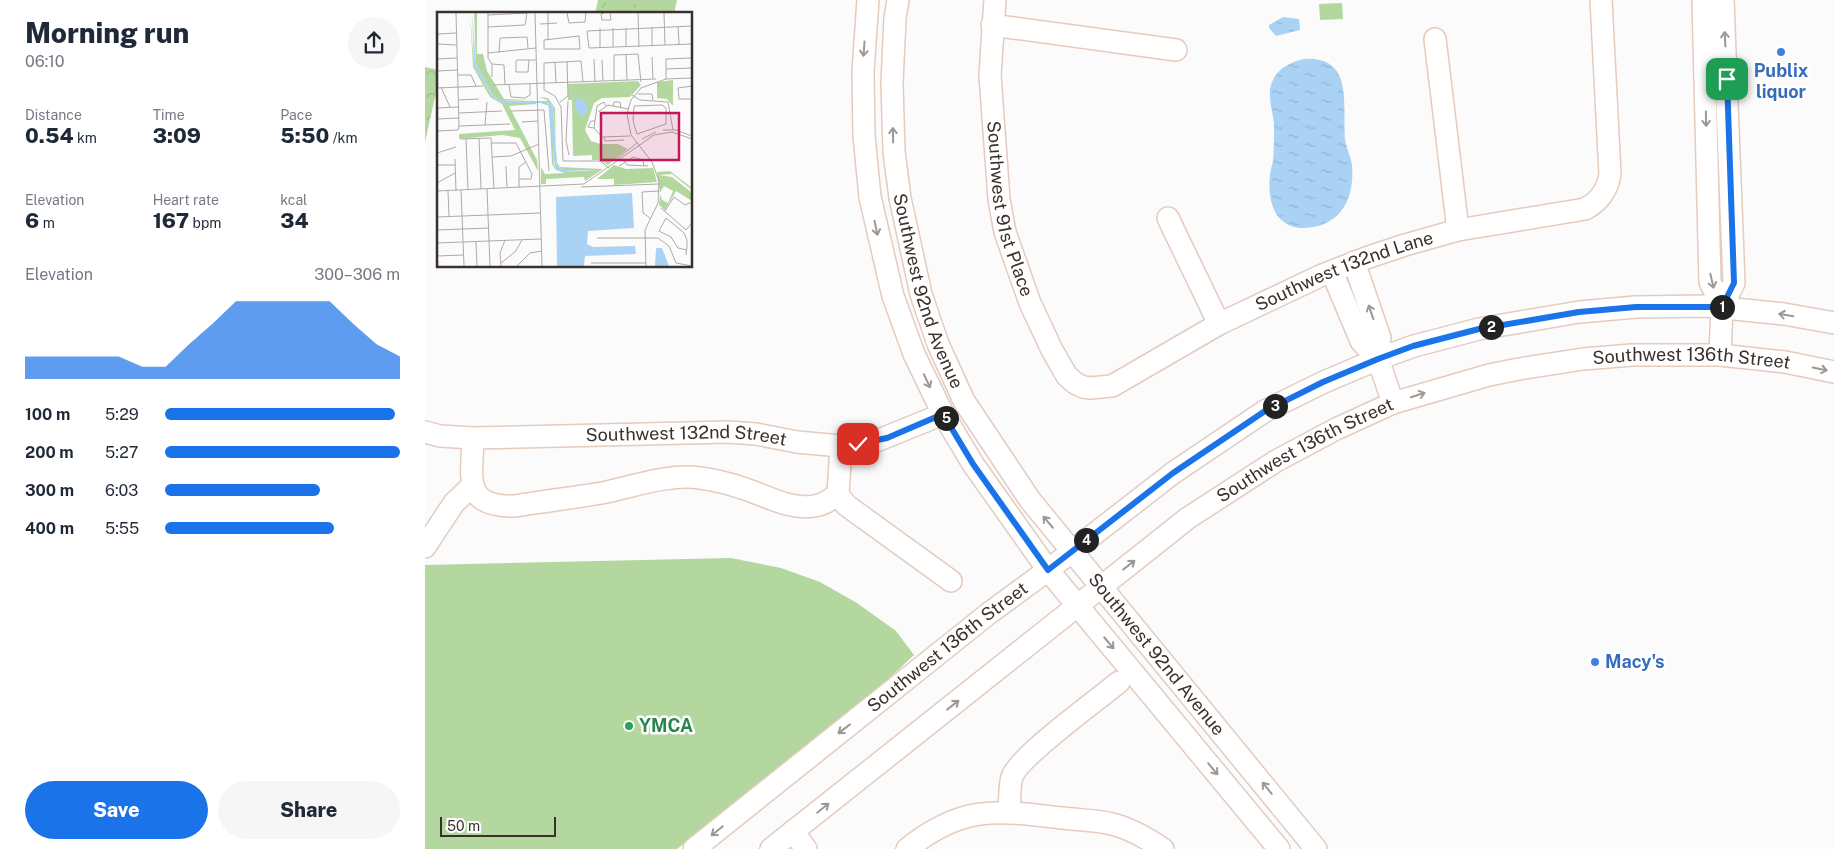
<!DOCTYPE html>
<html lang="en">
<head>
<meta charset="utf-8">
<style>
  :root { --surface:#fff; --page:#f6f6f7; --text:#1f2937; --muted:#747a83; --accent:#1a73e8 }
  body { margin:0; font-family:"Public Sans",sans-serif; background:var(--page); color:var(--text); height:100vh; display:flex; flex-direction:column; font-size:19px; white-space:nowrap }
  * { box-sizing:border-box; margin:0 }
  p { font-size:16px; color:var(--muted) }
  .icon { flex:none; width:28px; height:28px; fill:none; stroke:currentColor; stroke-width:2; stroke-linecap:round; stroke-linejoin:round }
  .map { position:relative; flex:1; overflow:hidden }
  .panel { display:flex; flex-direction:column; background:var(--surface); width:425px }
  .panel>* { flex:none }
  .scale { position:absolute; left:15px; bottom:12px; width:116px; box-sizing:border-box; padding-left:5px; border:2px solid #3b312c; border-top:0; font-size:14px; line-height:18px; white-space:nowrap; color:#3b312c; -webkit-text-stroke:4px #fff; paint-order:stroke }
  .pin { position:absolute; display:grid; place-items:center; width:42px; height:42px; color:#fff; margin:-21px; border-radius:10px; box-shadow:0 2px 8px #0006 }
  .km { position:absolute; width:25px; height:25px; margin:-12px; border-radius:50%; background:#222; color:#fff; font-size:14px; line-height:25px; text-align:center }
  .round { display:grid; place-items:center; flex:none; width:52px; height:52px; border-radius:26px; background:var(--page) }
  .summary { display:flex; align-items:center; justify-content:space-between; height:85px; padding:0 25px }
  h1 { font-size:28px; font-weight:800; line-height:38px }
  .stats { display:grid; grid-template-columns:repeat(3,1fr); gap:8px; height:85px; padding:5px 25px }
  .stats div { display:grid; align-content:center }
  .stats b { font-size:21px; font-weight:800 }
  .stats small { font-size:14px; font-weight:400 }
  .stats p { font-size:14px }
  .chart { height:140px; padding:10px 25px }
  .chart p { display:flex; justify-content:space-between }
  .chart svg { width:100%; height:90px; margin-top:5px; fill:var(--accent); opacity:.7 }
  .cta { display:flex; gap:10px; margin-top:auto; padding:10px 25px }
  .cta a { flex:1; height:58px; border-radius:30px; background:var(--accent); color:#fff; font-size:20px; font-weight:800; line-height:58px; text-align:center }
  .cta a+a { background:var(--page); color:var(--text) }
  ul { padding:0 25px; list-style:none; font-size:16px }
  li { display:grid; grid-template-columns:80px 60px 1fr; align-items:center; height:38px }
  li i { height:12px; border-radius:6px; background:var(--accent) }
  main { display:flex; flex:1; min-height:0 }
  .map>svg:first-child { display:block }
  .park { fill:url(#park-crowns) }
  .pitch { fill:#b4d79f }
  .water { fill:url(#water-ripples) }
  .lines { fill:none; stroke-linecap:round; stroke-linejoin:round }
  .minor-casing { stroke:#e4cbbe; stroke-width:24 }
  .minor { stroke:#fff; stroke-width:21 }
  .oneway { stroke:#9d9896 }
  .route-casing { stroke:#fff; stroke-width:10 }
  .route { stroke:#1a73e8; stroke-width:6 }
  .shop-dot { fill:#3f7fe0; stroke:#fff; stroke-width:2 }
  .leisure-dot { fill:#2e9e5b; stroke:#fff; stroke-width:2 }
  .labels { text-anchor:middle; stroke-width:5; stroke-linejoin:round; paint-order:stroke }
  .shop-label { font-size:18px; font-weight:bold; fill:#366cbe; stroke:#fff }
  .street-label { font-size:18px; fill:#3b312c; stroke:#fff }
  .leisure-label { font-size:18px; font-weight:bold; fill:#27864d; stroke:#fff; text-anchor:start }
  .inset-road { fill:none; stroke:#aeaaa8; stroke-width:1 }
  .view { fill:#c2185b; fill-opacity:0.15; stroke:#c2185b; stroke-width:2.5 }
  .inset-edge { fill:none; stroke:#3b312c; stroke-width:2.5 }
</style>
</head>
<body>
<main>
<section class="panel">
<div class="summary"><div><h1>Morning run</h1><p>06:10</p></div><a class="round"><svg class="icon" aria-label="share" viewBox="0 0 24 24"><path d="M12 15V3M7 8l5-5 5 5M5 13v7h14v-7"/></svg></a></div>
<div class="stats">
<div><p>Distance</p><b>0.54<small> km</small></b></div>
<div><p>Time</p><b>3:09</b></div>
<div><p>Pace</p><b>5:50<small> /km</small></b></div>
</div>
<div class="stats">
<div><p>Elevation</p><b>6<small> m</small></b></div>
<div><p>Heart rate</p><b>167<small> bpm</small></b></div>
<div><p>kcal</p><b>34</b></div>
</div>
<div class="chart"><p><span>Elevation</span>300–306 m</p>
<svg viewBox="0 0 160 44" preserveAspectRatio="none"><path d="M0 44V33L10 33L20 33L30 33L40 33L50 38L60 38L70 27L80 17L90 6L100 6L110 6L120 6L130 6L140 17L150 27L160 33V44z"/></svg>
</div>
<ul>
<li><b>100 m</b>5:29<i style="width:98%"></i></li>
<li><b>200 m</b>5:27<i style="width:100%"></i></li>
<li><b>300 m</b>6:03<i style="width:66%"></i></li>
<li><b>400 m</b>5:55<i style="width:72%"></i></li>
</ul>
<div class="cta"><a>Save</a><a>Share</a></div>
</section>
<div class="map">
<svg width="1409" height="849" viewBox="0 0 1409 849">
  <defs>
    <pattern id="park-crowns" width="20" height="18" patternUnits="userSpaceOnUse" patternTransform="scale(1.25)"><rect width="20" height="18" fill="#b4d79f"/><path d="M2 6a3 3 0 1 1 6 0M12 15a3 3 0 1 1 6 0" fill="none" stroke="#9cb989"/></pattern>
    <pattern id="water-ripples" width="26" height="14" patternUnits="userSpaceOnUse" patternTransform="scale(1.25)"><rect width="26" height="14" fill="#a9d2f4"/><path d="M2 4q2-2 4 0t4 0M15 11q2-2 4 0t4 0" fill="none" stroke="#92b5d1"/></pattern>
  </defs>
  <rect width="100%" height="100%" fill="#fbfbfb"/>
  <g class="park">
    <polygon points="173,0 252,0 249,14 170,14"/>
    <polygon points="0,67 14,70 14,79 0,142"/>
  </g>
  <g class="pitch">
    <polygon points="182,0 209,0 206,14 179,14"/>
    <polygon points="217,0 243,0 240,14 214,14"/>
    <polygon points="917,3 918,19 895,20 894,4"/>
    <polygon points="306,558 356,568 395,582 432,603 471,631 489,655 442,699 252,849 0,849 0,565"/>
  </g>
  <g class="water">
    <polygon points="858,17 874,19 875,30 851,36 844,28 844,25"/>
    <path d="M879,59c51,-3 38,47 41,80 1,9 6,17 7,26 3,33 -11,62 -48,63 -29,0 -37,-27 -34,-52 0,-5 2,-10 3,-15 1,-11 1,-23 1,-34 0,-14 -8,-31 -2,-45 5,-13 18,-20 32,-23z"/>
  </g>
  <g class="lines">
    <g class="minor-casing">
      <g id="minor">
        <polyline points="443,0 438,72 439,136 445,197 468,296 489,354 518,414 548,464 623,570 854,849"/>
        <path id="s1" d="M473,0l-3,18 -3,65 2,69 6,46 21,96 17,50 26,57 66,99 286,349"/>
        <path id="s2" d="M570,0l-5,75 9,124 6,33 25,71 22,47 15,26 8,7 8,4 7,1 22,-2 107,-62 101,-48 46,-18 39,-13 53,-15 127,-21c14,-7 23,-20 25,-35l-9,-174"/>
        <polyline points="1278,0 1285,282 1297,307"/>
        <polyline points="567,25 751,50"/>
        <polyline points="1010,39 1033,230"/>
        <polyline points="743,218 794,324"/>
        <polyline points="929,262 955,338 953,359 968,403"/>
        <polyline points="907,272 936,341 953,359"/>
        <polyline points="1295,355 1297,307 1309,283 1298,0"/>
        <path id="s3" d="M0,432l15,4 33,2 255,-6 28,2 41,8 44,4 33,-4 69,-28"/>
        <path d="M48,438c-1,40 -11,69 42,68 29,-5 58,-8 87,-13 29,-6 69,-20 98,-15 15,2 31,6 45,11 22,7 45,21 69,17 10,-1 17,-7 24,-12"/>
        <polyline points="416,446 413,494 421,505 526,581"/>
        <polyline points="0,547 29,503 47,486"/>
        <path d="M584,812c1,-11 0,-25 3,-35 6,-20 87,-78 107,-95"/>
        <polyline points="368,831 381,849"/>
        <path id="s4" d="M269,849l294,-235 60,-44 125,-97 92,-62 59,-29 54,-23 36,-13 65,-17 100,-17 57,-5 70,-1 78,8 50,9"/>
        <path id="s5" d="M346,849l417,-331 88,-57 60,-32 57,-26 96,-28 30,-6 64,-10 49,-4h88l65,7 49,10"/>
        <path d="M482,849c55,-44 89,-39 155,-31 16,2 34,2 50,6 18,4 36,15 51,25"/>
      </g>
    </g>
    <use href="#minor" class="minor"/>
  </g>
  <defs><path id="oneway-shaft" d="M-6 0H5M1.5-3L5.5 0L1.5 3" fill="none" stroke-width="1.6" stroke-linecap="round" stroke-linejoin="round" transform="scale(1.25)"/></defs>
  <g class="oneway">
    <use href="#oneway-shaft" transform="translate(1300 39) rotate(-93)"/>
    <use href="#oneway-shaft" transform="translate(439 49) rotate(94)"/>
    <use href="#oneway-shaft" transform="translate(1281 119) rotate(89)"/>
    <use href="#oneway-shaft" transform="translate(468 135) rotate(-91)"/>
    <use href="#oneway-shaft" transform="translate(451 228) rotate(78)"/>
    <use href="#oneway-shaft" transform="translate(1287 281) rotate(77)"/>
    <use href="#oneway-shaft" transform="translate(946 312) rotate(-109)"/>
    <use href="#oneway-shaft" transform="translate(1361 315) rotate(-171)"/>
    <use href="#oneway-shaft" transform="translate(1395 369) rotate(12)"/>
    <use href="#oneway-shaft" transform="translate(502 381) rotate(65)"/>
    <use href="#oneway-shaft" transform="translate(993 395) rotate(-18)"/>
    <use href="#oneway-shaft" transform="translate(623 522) rotate(-130)"/>
    <use href="#oneway-shaft" transform="translate(704 565) rotate(-38)"/>
    <use href="#oneway-shaft" transform="translate(684 643) rotate(50)"/>
    <use href="#oneway-shaft" transform="translate(528 705) rotate(-38)"/>
    <use href="#oneway-shaft" transform="translate(419 729) rotate(142)"/>
    <use href="#oneway-shaft" transform="translate(788 769) rotate(50)"/>
    <use href="#oneway-shaft" transform="translate(842 788) rotate(-129)"/>
    <use href="#oneway-shaft" transform="translate(398 808) rotate(-39)"/>
    <use href="#oneway-shaft" transform="translate(292 831) rotate(141)"/>
  </g>
  <g class="lines">
    <g class="route-casing">
      <polyline id="route" points="433,444 462,438 518,414 548,464 623,570 748,473 840,411 898,382 953,359 988,346 1054,329 1154,312 1211,307 1297,307 1309,283 1302,79"/>
    </g>
    <use href="#route" class="route"/>
  </g>
  <g class="shop-dot">
    <circle cx="1356" cy="52" r="5"/>
    <circle cx="1170" cy="662" r="5"/>
  </g>
  <circle class="leisure-dot" cx="204" cy="726" r="5"/>
  <g class="labels">
    <g class="shop-label">
      <text x="1356" y="77">Publix<tspan x="1356" dy="21">liquor</tspan></text>
      <text x="1180" y="668" text-anchor="start">Macy's</text>
    </g>
    <g class="street-label">
      <text dy="6" stroke="none"><textPath href="#s2" startOffset="211">Southwest 91st Place</textPath></text>
      <text dy="6" stroke="none"><textPath href="#s2" startOffset="699">Southwest 132nd Lane</textPath></text>
      <text dy="6" stroke="none"><textPath href="#s1" startOffset="296">Southwest 92nd Avenue</textPath></text>
      <text dy="6" stroke="none"><textPath href="#s5" startOffset="1072">Southwest 136th Street</textPath></text>
      <text dy="6" stroke="none"><textPath href="#s3" startOffset="262">Southwest 132nd Street</textPath></text>
      <text dy="6" stroke="none"><textPath href="#s5" startOffset="668">Southwest 136th Street</textPath></text>
      <text dy="6" stroke="none"><textPath href="#s4" startOffset="324">Southwest 136th Street</textPath></text>
      <text dy="6" stroke="none"><textPath href="#s1" startOffset="731">Southwest 92nd Avenue</textPath></text>
    </g>
    <g class="leisure-label">
      <text x="214" y="732">YMCA</text>
    </g>
  </g>
  <g transform="translate(12 12)">
    <rect width="255" height="255" fill="#fbfbfb"/>
    <path d="M33,1l4,52 18,31 10,7 34,-1v2l-27,2 28,54 1,11 -18,-33 -18,-3 -43,4v-5l56,-4 -13,-26 -12,-7 -17,-30zM37,1h3v41h6l4,17 17,28 32,1 -35,1 -7,-5 -18,-32zM201,69l3,4 -11,12 -28,1 -8,5 -9,27 6,11 10,3 -2,16h-7v-5l-19,1 -1,-56h-4v-16zM102,85l9,1 7,10 1,53 4,6 43,2 -18,12 -1,-4 -38,2v5h-5v-17l4,7 20,-1 -9,-3 -4,-6 -3,-58 -11,-4h8l5,6 3,57 11,7 34,-2h-35l-7,-4 -4,-59 -6,-7zM177,153l12,4 27,-1 4,14 -43,3v-6h-17zM233,159l22,17v2l-20,-16 -13,1 13,2 19,15 1,9 -16,-10 -11,19 -6,-5 1,-11 2,6 6,3 5,-12 -9,-5 -4,7 -3,-21z" fill="#b4d79f"/>
    <path d="M236,68v25h-1l-5,-6 -10,-1v-16z" fill="#b4d79f"/>
    <path d="M164,132h17l10,5 -20,16 -9,-5z" fill="#b4d79f"/>
    <path d="M35,1l4,51 19,33 8,4h46l4,7 4,58 7,4 35,1 -37,1 -7,-4 -7,-65h-46l-9,-6 -19,-32zM139,86l10,3 1,10 -4,6 -8,-8zM195,181l2,35 -46,3 -1,13 6,3 42,-1 1,8 -51,2 -1,10h-27l-1,-69zM219,236h6l7,18h-14z" fill="#a9d2f4"/>
    <path class="inset-road" d="M19,1l3,113M51,1v45l4,6v13M98,1l7,253M130,1l2,10 16,-1 1,-9M167,1l-3,1 1,6h9l-1,-7M201,1l1,34M227,1l1,32M51,3l39,-2M103,12l17,-1M241,14l1,18M255,14l-105,5 2,17 103,-4M51,15l37,-2 2,-12M215,15v19M163,16v19M176,16v19M19,21l-18,1 -1,10 20,1M142,24l1,13h-36v-9zM111,27v-26M189,35v-19M255,40v26M51,41l48,-5M62,41l1,-15 27,-1 1,11M189,42l1,26M215,45l1,22M0,47l20,-1M157,47l1,23M92,48l-1,12h-12v-11l1,-1h19M165,48l1,21M118,50l1,21M55,52l12,1 1,20M229,57l26,-1M0,59l21,-1M21,63h13l5,11M228,67l27,-1M229,67v-20l25,-1M177,69v-26l24,-1 3,28M146,70l-2,-21 -37,2v27l11,6 6,11 2,54h37l9,7M56,73l163,-6M72,73l2,12 14,1 5,-3v-11M255,74l-14,2 1,11h13M4,75l9,20M0,76l46,-2M201,82h14l1,6M195,83l8,5 28,2 5,28M21,88l21,-1M131,89l-2,40 3,14M123,90l8,-6 -1,-35M225,93l4,3v16l-29,10 -4,-13 1,-15zM176,94l1,-4h6l1,6M0,96l22,-1M74,99l33,-1 5,61M161,100l10,-7 20,4M22,101l43,-2M0,107l22,-1M85,110l16,-1M48,113l2,-23M22,114l51,-2M157,116l8,9 28,-1M157,116l3,-22 7,-4 2,4M157,116l-6,-1 3,-6h4M226,118h13l16,6M0,119l21,-1 1,-4M167,125l1,4 19,-1M42,126l2,51M24,127l30,-1 3,51M29,127l2,51M205,127l14,-7M55,131h24l16,31 -1,5h-12M0,141l19,-6M55,145l19,-1 28,-12M18,147l1,32M180,147l20,-16M186,148l4,5 21,1M0,153h18M69,154l1,22M182,154l14,-9 10,3 1,6M0,171l18,-10M144,175l78,-3M82,176v-21l7,-5M50,177l3,77M24,178l3,76M0,179l147,-7 70,-49 18,-3 20,7M11,179l1,26M224,196l25,22 6,-7M228,199l9,-14 11,8 7,-3M0,205l103,-4M213,206l-7,-5 -1,-21 17,-1M0,218l52,-2M160,226h61l11,8 7,17 16,3M39,230l1,24M0,231l104,-4M0,238l1,16M249,243v-1l1,-7v-7l-3,-7 -18,-15 -7,13 12,6 7,11 9,2M0,244l26,-1M64,251l14,-11 7,-12M154,251h55M64,254l-1,-13 5,-13M80,254l13,-13 12,-2M209,254l-1,-36 13,-27 1,-22 -7,-19 -21,-27 -4,-21 4,-14 10,-12 25,-9"/>
    <path class="view" d="M164,101h78v47h-78z"/>
    <rect width="255" height="255" class="inset-edge"/>
  </g>
</svg>
<div class="scale">50 m</div>
<div class="pin" style="left:1302px;top:79px;background:#1e9e55"><svg class="icon" aria-label="arrive" viewBox="0 0 24 24"><path d="M6 21V4h12l-3 4 3 4H6"/></svg></div>
<div class="pin" style="left:433px;top:444px;background:#d93025"><svg class="icon" aria-label="check" viewBox="0 0 24 24"><path d="M5 12l5 5 9-10"/></svg></div>
<b class="km" style="left:1297px;top:307px">1</b>
<b class="km" style="left:1066px;top:327px">2</b>
<b class="km" style="left:850px;top:406px">3</b>
<b class="km" style="left:661px;top:540px">4</b>
<b class="km" style="left:521px;top:418px">5</b>
</div>
</main>
</body>
</html>
